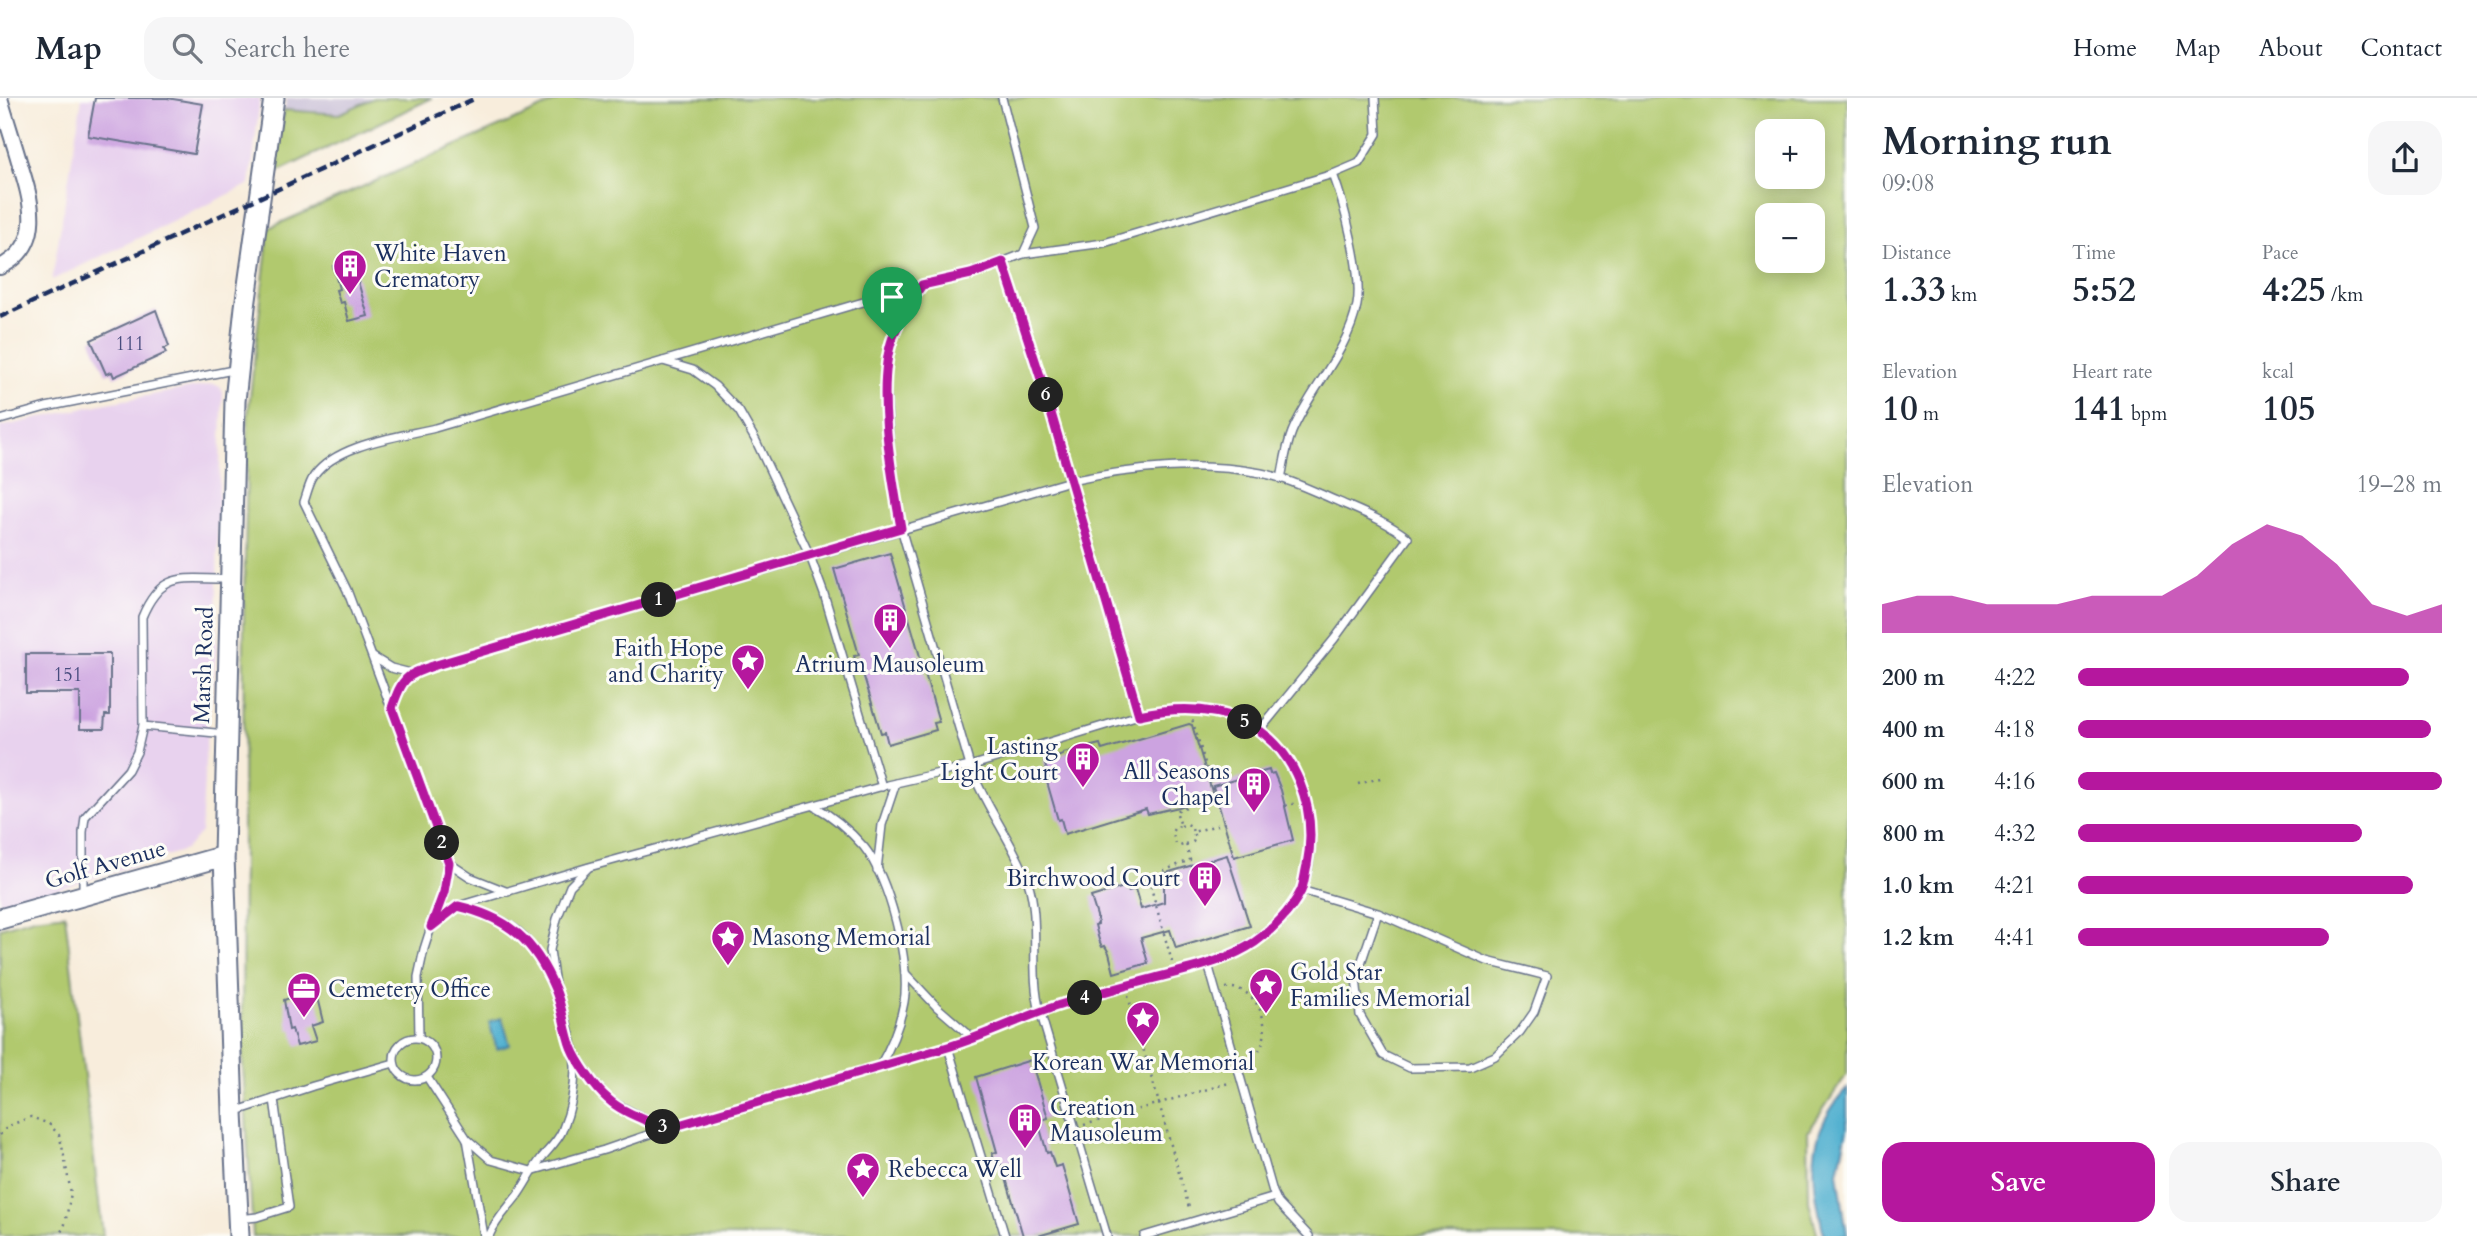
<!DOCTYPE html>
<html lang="en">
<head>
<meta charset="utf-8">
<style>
  :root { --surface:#fff; --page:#f6f6f7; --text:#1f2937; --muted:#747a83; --line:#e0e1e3; --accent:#b5179e }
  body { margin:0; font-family:Cardo,serif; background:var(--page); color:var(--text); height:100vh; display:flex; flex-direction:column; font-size:26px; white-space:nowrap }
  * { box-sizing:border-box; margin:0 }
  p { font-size:23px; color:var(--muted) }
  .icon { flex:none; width:38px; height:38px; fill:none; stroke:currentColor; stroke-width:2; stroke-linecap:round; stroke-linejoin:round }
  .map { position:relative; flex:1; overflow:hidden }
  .panel { display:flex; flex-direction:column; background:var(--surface); width:630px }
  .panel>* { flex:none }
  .controls { position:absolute; left:1755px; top:21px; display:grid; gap:14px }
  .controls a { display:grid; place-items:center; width:70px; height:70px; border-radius:14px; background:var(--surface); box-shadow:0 4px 18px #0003; font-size:35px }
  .pin { position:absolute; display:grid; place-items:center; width:60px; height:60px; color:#fff; margin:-72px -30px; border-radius:50% 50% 50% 0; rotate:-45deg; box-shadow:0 0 7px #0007 }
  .pin .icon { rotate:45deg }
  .km { position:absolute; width:35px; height:35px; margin:-18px; border-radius:50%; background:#222; color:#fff; font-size:19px; line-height:35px; text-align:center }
  .round { display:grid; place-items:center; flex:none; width:74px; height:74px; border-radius:21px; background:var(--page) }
  .overview { display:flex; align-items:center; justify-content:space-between; height:119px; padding:0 35px }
  h1 { font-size:38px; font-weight:600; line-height:52px }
  .stats { display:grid; grid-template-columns:repeat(3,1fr); gap:10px; height:119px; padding:7px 35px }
  .stats div { display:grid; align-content:center }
  .stats b { font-size:35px; font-weight:600 }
  .stats small { font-size:19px; font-weight:400 }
  .stats p { font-size:19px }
  .chart { height:196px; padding:14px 35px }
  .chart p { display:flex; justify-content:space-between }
  .chart svg { width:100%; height:126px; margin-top:7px; fill:var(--accent); opacity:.7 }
  .button { display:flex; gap:14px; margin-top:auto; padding:14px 35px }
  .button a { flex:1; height:80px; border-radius:21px; background:var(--accent); color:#fff; font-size:28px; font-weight:600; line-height:80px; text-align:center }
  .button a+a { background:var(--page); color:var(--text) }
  ul { padding:0 35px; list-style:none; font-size:23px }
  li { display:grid; grid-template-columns:112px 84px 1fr; align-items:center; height:52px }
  li i { height:18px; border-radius:9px; background:var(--accent) }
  header { display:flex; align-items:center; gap:42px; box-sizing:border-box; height:98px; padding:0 35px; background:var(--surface); border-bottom:2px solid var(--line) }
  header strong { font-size:33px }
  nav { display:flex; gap:38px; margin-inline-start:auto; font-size:24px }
  .search { width:490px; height:63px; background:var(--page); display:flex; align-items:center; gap:18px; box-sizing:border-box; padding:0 24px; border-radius:21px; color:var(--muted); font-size:26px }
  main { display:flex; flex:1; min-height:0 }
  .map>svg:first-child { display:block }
  .built { fill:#e8d2ee }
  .industrial { fill:#c9bfd7 }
  .green { fill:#b1c96e; stroke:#667c66; stroke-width:2; fill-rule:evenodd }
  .water { fill:#52b1d0; stroke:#367097; stroke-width:2 }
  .building { fill:#cca3e0 }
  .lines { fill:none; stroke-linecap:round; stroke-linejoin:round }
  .lane-casing { stroke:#68728a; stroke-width:10 }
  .street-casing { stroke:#68728a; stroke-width:18 }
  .secondary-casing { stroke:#68728a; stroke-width:23 }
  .path { stroke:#68728a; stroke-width:2.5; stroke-dasharray:2 5; stroke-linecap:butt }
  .lane { stroke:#fff; stroke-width:7 }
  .street { stroke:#fff; stroke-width:14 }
  .secondary { stroke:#fff; stroke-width:19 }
  .rail { stroke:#1b2f5e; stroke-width:4.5; stroke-dasharray:10 5; stroke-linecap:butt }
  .route-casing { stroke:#fff; stroke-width:14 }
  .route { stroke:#b5179e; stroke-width:9 }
  .labels { text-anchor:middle; stroke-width:6; stroke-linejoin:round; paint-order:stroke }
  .number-label { font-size:19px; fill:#474c7e }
  .poi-label { font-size:23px; fill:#1b2f5e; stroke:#fdfcf7; text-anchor:start }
  .street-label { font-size:23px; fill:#1b2f5e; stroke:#fdfcf7 }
</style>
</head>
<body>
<header>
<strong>Map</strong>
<div class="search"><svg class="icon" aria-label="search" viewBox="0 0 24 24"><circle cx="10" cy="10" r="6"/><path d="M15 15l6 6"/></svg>Search here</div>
<nav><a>Home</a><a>Map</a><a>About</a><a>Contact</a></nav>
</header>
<main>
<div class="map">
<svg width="1847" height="1138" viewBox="0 0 1847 1138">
  <rect width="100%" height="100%" fill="#fdfcf7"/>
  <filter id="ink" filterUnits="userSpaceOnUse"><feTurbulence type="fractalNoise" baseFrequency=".0143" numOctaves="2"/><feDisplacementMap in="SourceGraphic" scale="14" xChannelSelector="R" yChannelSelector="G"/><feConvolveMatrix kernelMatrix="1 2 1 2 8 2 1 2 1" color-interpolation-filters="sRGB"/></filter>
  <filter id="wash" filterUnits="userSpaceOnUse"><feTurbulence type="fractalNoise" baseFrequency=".00686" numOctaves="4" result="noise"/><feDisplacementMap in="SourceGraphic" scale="28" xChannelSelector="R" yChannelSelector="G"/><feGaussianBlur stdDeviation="1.57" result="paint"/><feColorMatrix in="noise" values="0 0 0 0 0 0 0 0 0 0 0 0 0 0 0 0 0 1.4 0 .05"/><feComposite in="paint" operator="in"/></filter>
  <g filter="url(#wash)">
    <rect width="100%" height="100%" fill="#f8eddc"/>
    <g class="built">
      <polygon points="82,0 260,0 250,86 52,182"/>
      <polygon points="214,286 220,289 223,294 218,414 216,552 206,646 201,734 185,752 0,809 0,329 102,306"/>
    </g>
    <polygon class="industrial" points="287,0 374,0 339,16 284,12"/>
    <g class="green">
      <polygon points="374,0 432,0 273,76 284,12 339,16"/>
      <path d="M564,0h1283v976l-39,58 1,70 9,34h-1565l-11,-188 2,-442 4,-191 21,-187zM1768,33h45v46h-45zM1768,117h45v46h-45z"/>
      <polygon points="65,816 103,1138 0,1138 0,830 34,820"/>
    </g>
    <g class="water">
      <polygon points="502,920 510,947 497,951 489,924"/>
      <path d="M1847,991v41l-9,42 9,64h-23c-12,-56 -21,-102 23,-147z"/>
    </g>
    <g id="blocks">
      <g class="building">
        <polygon points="95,0 167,0 203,6 194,56 88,38"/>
        <polygon points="352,163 368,218 349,223 344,204 340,205 336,192 339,191 333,168"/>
        <polygon points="156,212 169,248 164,251 166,255 114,279 112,274 106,276 91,242"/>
        <polygon points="890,455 939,624 934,625 936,632 888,646 885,634 881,635 861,569 857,570 854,558 859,557 834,471"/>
        <polygon points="26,556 110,556 110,617 105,617 104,631 80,631 80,595 26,595"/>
        <polygon points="1189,626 1192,627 1213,697 1179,709 1148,716 1146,711 1065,736 1061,721 1058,722 1047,684 1050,683 1044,663 1063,657 1063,655 1100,646 1102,652"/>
        <polygon points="1269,672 1270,676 1274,675 1281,692 1293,742 1234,759 1213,688"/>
        <polygon points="1227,757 1250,828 1176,850 1170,832 1141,840 1148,865 1114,875 1109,855 1105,848 1102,849 1099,842 1095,827 1098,826 1097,818 1091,799 1127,788 1128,793 1135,791 1141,811 1164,804 1164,785 1168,784 1166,775"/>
        <polygon points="315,891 323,924 311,928 316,943 297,948 292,931 289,932 284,902"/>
        <polygon points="1031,962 1048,1020 1038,1023 1047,1055 1050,1054 1055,1069 1062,1067 1079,1126 1038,1138 1023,1138 1002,1067 996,1069 992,1055 997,1054 976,979"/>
      </g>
    </g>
  </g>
  <g filter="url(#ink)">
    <use href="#blocks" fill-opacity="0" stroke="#68728a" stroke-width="2"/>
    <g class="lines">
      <g class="lane-casing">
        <g id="lane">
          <polyline points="1333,76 1359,65 1377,36 1375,0"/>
          <path d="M1023,156l81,-11 229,-69c11,30 30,100 24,131 -9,47 -47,84 -65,127 -6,15 -8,32 -11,47"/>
          <path d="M1003,164l39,120 97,333c28,-6 56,-9 85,-1 73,21 103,107 78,175 -15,38 -59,62 -94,75l65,228 5,11 31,33"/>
          <polyline points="920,189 907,207 892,241 885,275 890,357 901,430 970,668 1139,617"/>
          <polyline points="663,263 693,272 715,288 739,313 756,343 810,458 824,496 882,689"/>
          <polyline points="0,322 46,309 238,271"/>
          <polyline points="373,559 391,570 411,575"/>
          <path d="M393,610c10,-31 13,-33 43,-43l634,-184c63,-13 127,-20 191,-8 26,5 52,18 76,28 25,11 49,20 71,37l-73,100 -75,92"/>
          <path d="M226,636l-83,-8 -1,-109c20,-48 42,-37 87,-38"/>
          <path d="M814,708c19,10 36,25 50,41 25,31 47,116 40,155 -4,22 -13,45 -25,65"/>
          <polyline points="449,765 470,779 508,794"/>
          <polyline points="877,772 882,727 896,685"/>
          <polyline points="1301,792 1378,815 1487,863 1547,878 1534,914 1520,934 1495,958 1470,969 1410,970 1383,957 1360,917 1356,880 1378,815"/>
          <polyline points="83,796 83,734 85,719 128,672 137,654 143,628"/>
          <path d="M459,809c18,4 50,14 63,28 25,27 53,96 53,133 0,20 -5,44 -13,63 -4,10 -15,20 -22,29 -9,12 -15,25 -23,36 -10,13 -22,25 -28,40"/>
          <path d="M431,827l13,-33 5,-29 -102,-273 -43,-88c3,-8 5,-19 10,-26 23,-32 84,-39 121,-48l486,-143 50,-11 52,-20 12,-26 -33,-130"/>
          <polyline points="905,875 937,909 974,941"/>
          <polyline points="555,887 550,852 557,821 570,788 588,770"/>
          <circle cx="415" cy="961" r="21"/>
          <path d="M419,940l-1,-61 6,-28 7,-22 27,-21 131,-39 298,-82 83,-19c15,41 43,75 58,116 13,39 1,90 12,129l-66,28 -309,90 -61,21 -73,21 -40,-11 -24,-21 -40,-62"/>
          <polyline points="948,949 1005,1138"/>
          <polyline points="574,955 591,981 608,1002 665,1031"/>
          <polyline points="237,1013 313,988 394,965"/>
          <polyline points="467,1041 484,1138"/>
          <polyline points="239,1121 257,1119 289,1109 274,1001"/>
          <polyline points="1107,1138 1040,913 1208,866"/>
          <polyline points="1144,1138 1275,1099"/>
        </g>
      </g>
      <g class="street-casing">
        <path id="street" d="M0,169c46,-22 31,-68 19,-106 -6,-21 -13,-42 -19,-63"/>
      </g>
      <g class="secondary-casing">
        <g id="secondary">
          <polyline points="0,821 224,758"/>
          <polyline points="239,1138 233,1014 224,758 235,303 245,209 274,0"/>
        </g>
      </g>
      <g class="path">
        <polyline points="1358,686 1384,679"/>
        <polyline points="1285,708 1296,705"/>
        <polyline points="1181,728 1187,726 1191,728 1193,734"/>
        <polyline points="1186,746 1193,744 1195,740 1193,734 1224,725"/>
        <polyline points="1172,864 1148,779 1190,762 1186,746 1180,748 1176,746 1172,734 1175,729 1181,728 1176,713 1205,702 1203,698 1214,695 1192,621"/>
        <path d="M1226,890c37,-4 54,58 21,72"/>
        <polyline points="1128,898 1190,1113"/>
        <polyline points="1084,1027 1232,984"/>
        <polyline points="0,1037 8,1028 31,1019 49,1026 59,1037 62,1048 71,1095 65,1126 59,1138"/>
      </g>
      <use href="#lane" class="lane"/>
      <use href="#street" class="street"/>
      <use href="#secondary" class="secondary"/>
      <polyline class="rail" points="0,219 476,0"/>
    </g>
  </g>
  <g class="lines" filter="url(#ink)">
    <g class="route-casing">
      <path id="route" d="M1003,164l39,120 97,333c35,-8 70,-9 104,6 54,25 75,89 64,144 -2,8 -3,19 -6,26 -10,20 -29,39 -46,51 -29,20 -67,27 -100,36 -31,8 -62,17 -92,26 -39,12 -75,31 -115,43l-283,82c-18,-9 -42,-16 -57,-30 -13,-11 -31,-37 -37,-52 -7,-19 -8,-39 -16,-58 -20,-48 -46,-71 -97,-83l-27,21 13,-35 5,-29 -57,-155c10,-30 13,-33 44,-43l465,-137c-9,-51 -26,-143 -8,-191 7,-19 17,-36 29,-52l49,-11z"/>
    </g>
    <use href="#route" class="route"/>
  </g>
  <defs>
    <g id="building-pin" transform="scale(1.75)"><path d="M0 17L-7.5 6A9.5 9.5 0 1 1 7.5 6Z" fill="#b5179e" stroke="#fdfcf7"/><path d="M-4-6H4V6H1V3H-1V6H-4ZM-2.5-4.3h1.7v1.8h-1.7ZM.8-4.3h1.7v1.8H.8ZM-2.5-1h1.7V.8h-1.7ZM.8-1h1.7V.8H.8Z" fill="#fff"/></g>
    <g id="sight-pin" transform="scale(1.75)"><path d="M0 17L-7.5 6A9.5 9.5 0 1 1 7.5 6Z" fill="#b5179e" stroke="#fdfcf7"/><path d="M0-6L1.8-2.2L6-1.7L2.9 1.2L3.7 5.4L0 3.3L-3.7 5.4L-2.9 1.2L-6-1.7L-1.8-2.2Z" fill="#fff"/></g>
    <g id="office-pin" transform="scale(1.75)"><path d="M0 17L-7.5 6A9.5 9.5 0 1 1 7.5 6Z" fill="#b5179e" stroke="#fdfcf7"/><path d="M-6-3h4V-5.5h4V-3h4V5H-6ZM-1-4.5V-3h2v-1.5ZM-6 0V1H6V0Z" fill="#fff"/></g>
  </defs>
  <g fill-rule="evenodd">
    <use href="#building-pin" x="350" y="168"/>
    <use href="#building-pin" x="890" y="522"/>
    <use href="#sight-pin" x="748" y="563"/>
    <use href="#building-pin" x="1083" y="661"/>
    <use href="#building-pin" x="1254" y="686"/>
    <use href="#building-pin" x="1205" y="780"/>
    <use href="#sight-pin" x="728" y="839"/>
    <use href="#sight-pin" x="1266" y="887"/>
    <use href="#office-pin" x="304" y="891"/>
    <use href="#sight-pin" x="1143" y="920"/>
    <use href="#building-pin" x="1025" y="1022"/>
    <use href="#sight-pin" x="863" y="1071"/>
  </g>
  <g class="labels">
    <g class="number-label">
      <text x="130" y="252">111</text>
      <text x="68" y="583">151</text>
    </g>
    <g class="poi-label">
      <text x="374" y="163">White Haven<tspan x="374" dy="26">Crematory</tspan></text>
      <text x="724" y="558" text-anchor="end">Faith Hope<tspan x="724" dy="26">and Charity</tspan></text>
      <text x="890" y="574" text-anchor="middle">Atrium Mausoleum</text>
      <text x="1058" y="656" text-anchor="end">Lasting<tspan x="1058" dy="26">Light Court</tspan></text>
      <text x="1230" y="681" text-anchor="end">All Seasons<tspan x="1230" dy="26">Chapel</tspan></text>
      <text x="1180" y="788" text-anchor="end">Birchwood Court</text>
      <text x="752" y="847">Masong Memorial</text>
      <text x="1290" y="882">Gold Star<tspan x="1290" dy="26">Families Memorial</tspan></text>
      <text x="328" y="899">Cemetery Office</text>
      <text x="1143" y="972" text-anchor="middle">Korean War Memorial</text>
      <text x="1050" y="1017">Creation<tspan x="1050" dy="26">Mausoleum</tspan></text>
      <text x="888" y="1079">Rebecca Well</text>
    </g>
    <g class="street-label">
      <text transform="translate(203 567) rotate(-88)" y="8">Marsh Road</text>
      <text transform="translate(105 766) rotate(-16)" y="8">Golf Avenue</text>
    </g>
  </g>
</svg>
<div class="controls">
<a>+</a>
<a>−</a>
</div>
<div class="pin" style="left:892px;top:241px;background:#1e9e55"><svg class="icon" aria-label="arrive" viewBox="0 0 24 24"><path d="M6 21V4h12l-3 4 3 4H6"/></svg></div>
<b class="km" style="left:659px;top:502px">1</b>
<b class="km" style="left:442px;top:745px">2</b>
<b class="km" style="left:663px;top:1029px">3</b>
<b class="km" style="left:1085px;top:900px">4</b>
<b class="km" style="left:1245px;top:624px">5</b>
<b class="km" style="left:1046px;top:297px">6</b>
</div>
<section class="panel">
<div class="overview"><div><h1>Morning run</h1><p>09:08</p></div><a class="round"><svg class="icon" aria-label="share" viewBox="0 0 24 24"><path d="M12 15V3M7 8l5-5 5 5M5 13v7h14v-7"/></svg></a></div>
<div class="stats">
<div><p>Distance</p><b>1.33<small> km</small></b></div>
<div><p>Time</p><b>5:52</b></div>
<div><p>Pace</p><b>4:25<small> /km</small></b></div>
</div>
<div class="stats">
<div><p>Elevation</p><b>10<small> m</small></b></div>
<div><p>Heart rate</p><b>141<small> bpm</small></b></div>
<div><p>kcal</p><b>105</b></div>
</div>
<div class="chart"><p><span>Elevation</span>19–28 m</p>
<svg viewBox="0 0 160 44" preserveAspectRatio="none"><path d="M0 44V34L10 31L20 31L30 34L40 34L50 34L60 31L70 31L80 31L90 24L100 13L110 6L120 10L130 20L140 34L150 38L160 34V44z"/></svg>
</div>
<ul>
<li><b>200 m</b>4:22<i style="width:91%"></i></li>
<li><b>400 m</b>4:18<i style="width:97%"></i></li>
<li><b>600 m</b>4:16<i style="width:100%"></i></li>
<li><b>800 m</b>4:32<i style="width:78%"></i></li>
<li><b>1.0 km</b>4:21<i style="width:92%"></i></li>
<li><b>1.2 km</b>4:41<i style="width:69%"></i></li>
</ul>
<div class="button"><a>Save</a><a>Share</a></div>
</section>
</main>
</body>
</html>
